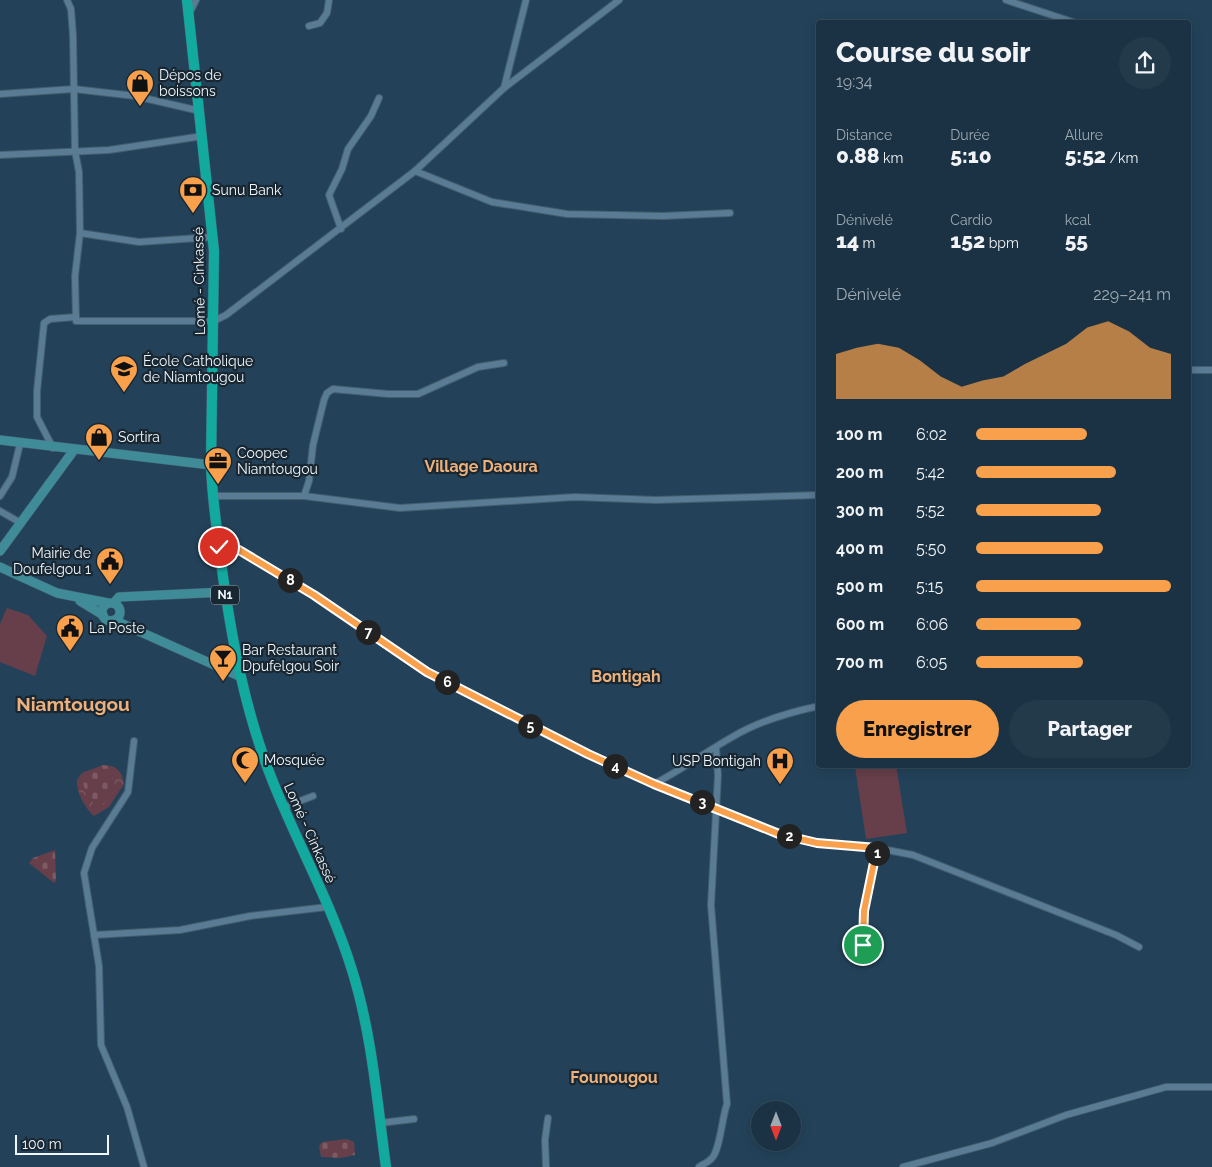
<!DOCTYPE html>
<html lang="fr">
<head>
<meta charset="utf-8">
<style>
  :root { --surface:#1a3243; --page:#233a4a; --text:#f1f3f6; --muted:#9faab2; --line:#384d5c; --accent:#f8a04b }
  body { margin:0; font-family:Raleway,sans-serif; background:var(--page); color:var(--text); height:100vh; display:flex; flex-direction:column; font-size:19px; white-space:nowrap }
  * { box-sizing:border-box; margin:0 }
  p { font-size:16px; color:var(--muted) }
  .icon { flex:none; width:28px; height:28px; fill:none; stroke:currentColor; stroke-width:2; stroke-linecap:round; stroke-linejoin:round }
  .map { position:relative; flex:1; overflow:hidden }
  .drawer { position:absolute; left:816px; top:20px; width:375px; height:748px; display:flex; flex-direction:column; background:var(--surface); border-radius:5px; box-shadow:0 2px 12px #0003,0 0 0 1px var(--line) }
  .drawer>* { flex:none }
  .needle { width:32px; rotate:180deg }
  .buttons { position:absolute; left:751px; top:1101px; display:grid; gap:10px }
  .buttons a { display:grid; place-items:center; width:50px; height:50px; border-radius:50%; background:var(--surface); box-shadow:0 2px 12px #0003,0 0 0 1px var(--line); font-size:25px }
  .scale { position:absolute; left:15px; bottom:12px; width:94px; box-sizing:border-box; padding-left:5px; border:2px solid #eff6fc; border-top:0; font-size:14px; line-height:18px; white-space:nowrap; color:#eff6fc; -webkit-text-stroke:4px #192732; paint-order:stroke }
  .pin { position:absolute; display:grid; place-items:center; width:42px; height:42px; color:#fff; margin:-21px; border:2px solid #fff; border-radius:50%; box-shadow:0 1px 5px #0007 }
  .km { position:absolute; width:25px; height:25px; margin:-12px; border-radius:50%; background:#222; color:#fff; font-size:14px; line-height:25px; text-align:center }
  .round { display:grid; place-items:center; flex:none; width:52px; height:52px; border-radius:26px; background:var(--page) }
  .summary { display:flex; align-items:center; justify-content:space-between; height:85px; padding:0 20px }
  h1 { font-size:28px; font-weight:800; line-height:38px }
  .metrics { display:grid; grid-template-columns:repeat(3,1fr); gap:8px; height:85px; padding:5px 20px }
  .metrics div { display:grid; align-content:center }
  .metrics b { font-size:21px; font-weight:800 }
  .metrics small { font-size:14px; font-weight:400 }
  .metrics p { font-size:14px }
  .chart { height:140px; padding:10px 20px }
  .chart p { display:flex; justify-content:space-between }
  .chart svg { width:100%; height:90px; margin-top:5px; fill:var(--accent); opacity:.7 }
  .cta { display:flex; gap:10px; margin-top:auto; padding:10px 20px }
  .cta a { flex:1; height:58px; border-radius:30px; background:var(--accent); color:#111; font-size:20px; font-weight:800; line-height:58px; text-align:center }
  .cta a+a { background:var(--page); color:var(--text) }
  ul { padding:0 20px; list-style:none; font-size:16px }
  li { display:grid; grid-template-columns:80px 60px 1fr; align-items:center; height:38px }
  li i { height:12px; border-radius:6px; background:var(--accent) }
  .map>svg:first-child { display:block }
  .forest { fill:url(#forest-crowns) }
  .cemetery { fill:url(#cemetery-stones) }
  .park { fill:#663f4a }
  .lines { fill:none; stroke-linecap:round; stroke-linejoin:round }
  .minor-casing { stroke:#435e6f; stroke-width:8 }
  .secondary-casing { stroke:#435e6f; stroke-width:10 }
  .trunk-casing { stroke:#435e6f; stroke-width:11 }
  .minor { stroke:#5a7b94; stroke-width:6 }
  .secondary { stroke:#3f8c98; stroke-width:9 }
  .trunk { stroke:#12aa9f; stroke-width:10 }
  .route-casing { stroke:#fff; stroke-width:10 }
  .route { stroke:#f8a04b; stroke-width:6 }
  .labels { text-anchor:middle; stroke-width:4.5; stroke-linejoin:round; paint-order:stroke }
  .shield { fill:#192732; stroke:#afb8bf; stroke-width:1 }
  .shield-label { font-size:12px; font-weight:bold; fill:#eff6fc }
  .poi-label { font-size:14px; fill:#eff6fc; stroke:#192732; text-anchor:start }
  .street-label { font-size:14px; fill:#eff6fc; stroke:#192732 }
  .quarter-label { font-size:16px; font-weight:bold; fill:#eeb17b; stroke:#192732 }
  .district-label { font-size:19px; font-weight:bold; fill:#eeb17b; stroke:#192732 }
</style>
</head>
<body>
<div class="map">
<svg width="1212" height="1167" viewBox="0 0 1212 1167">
  <defs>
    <pattern id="forest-crowns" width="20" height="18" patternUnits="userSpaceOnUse" patternTransform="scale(1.25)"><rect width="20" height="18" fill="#663f4a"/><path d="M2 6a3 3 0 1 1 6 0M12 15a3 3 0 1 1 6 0" fill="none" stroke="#7c5b65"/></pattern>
    <pattern id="cemetery-stones" width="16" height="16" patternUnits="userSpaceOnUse" patternTransform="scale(1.25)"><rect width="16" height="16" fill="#663f4a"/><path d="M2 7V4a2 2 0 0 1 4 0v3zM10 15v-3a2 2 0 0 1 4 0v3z" fill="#7c5b65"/></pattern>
  </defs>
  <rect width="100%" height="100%" fill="#234259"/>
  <path class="forest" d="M103,765c13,0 19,6 21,19l-15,23 -15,9c-9,-8 -18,-24 -17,-36l5,-7z"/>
  <g class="cemetery">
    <polygon points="103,765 111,767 114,793 105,798 105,803 98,808 94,807 90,793 85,789 82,779 88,772"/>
    <polygon points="55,850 56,881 54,883 29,863 33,858"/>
    <polygon points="347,1139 354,1142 355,1155 341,1158 321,1157 319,1146 322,1142"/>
  </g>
  <g class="park">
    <polygon points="7,608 28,615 47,636 35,676 0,662 0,624"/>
    <polygon points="865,765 896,765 907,833 866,839 855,767"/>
  </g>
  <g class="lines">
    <g class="minor-casing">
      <g id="minor">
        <polyline points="67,0 71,9 73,35 75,151 79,172 80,233 75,276 76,321 214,321 226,315 415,171 504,88 619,0"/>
        <polyline points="1006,0 1073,22"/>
        <polyline points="190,12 196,0"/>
        <polyline points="309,26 320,23 327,13 329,0"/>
        <polyline points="504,88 526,0"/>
        <polyline points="0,94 74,89 135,96 200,111"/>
        <polyline points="0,155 109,150 203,136"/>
        <polyline points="415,171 492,202 567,214 663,216 730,213"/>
        <polyline points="341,229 329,195 342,169 348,149 371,116 379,98"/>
        <polyline points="80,233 139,242 213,237"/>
        <polyline points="1189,370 1212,370"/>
        <polyline points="53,448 37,417 37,391 44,323 50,319 76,317"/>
        <polyline points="0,496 12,477 20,444"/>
        <polyline points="212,496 304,496 400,508 575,497 656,500 819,495"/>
        <polyline points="304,496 309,481 313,445 324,400 327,393 333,389 388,394 418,394 478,367 504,363"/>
        <polyline points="0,511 21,523"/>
        <polyline points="219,547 239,550 314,595 427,673 547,735 654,784 779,834 817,843 877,848 913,855 1116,935 1139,947"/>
        <polyline points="134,741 128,792 92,848 84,873 99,966 101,1045 127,1107 144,1167"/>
        <path d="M654,784c29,-15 53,-33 80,-48 25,-15 57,-24 85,-30"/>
        <polyline points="284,807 313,796"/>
        <polyline points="94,935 180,930 250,916 327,907"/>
        <polyline points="863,945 863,911 877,848"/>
        <polyline points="380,1123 414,1119"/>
        <polyline points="546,1167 545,1140 548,1118"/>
        <path d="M699,1167c4,-3 10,-5 13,-9 8,-8 10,-41 15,-54l-16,-199 7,-130 -2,-27"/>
        <polyline points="903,1167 992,1143 1066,1115 1166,1087 1212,1087"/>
      </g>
    </g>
    <g class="secondary-casing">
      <g id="secondary">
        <polyline points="0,440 211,465"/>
        <polyline points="0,551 74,450"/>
        <polyline points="0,567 57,593 108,603"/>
        <polyline points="80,601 103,615"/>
        <polyline points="114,603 119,597 225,592"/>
        <circle cx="111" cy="612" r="9"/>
        <polyline points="114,620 241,677"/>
      </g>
    </g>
    <g class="trunk-casing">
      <path id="trunk" d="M187,0l27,251 -3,214c1,33 6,65 10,97 10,75 24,150 52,220 25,63 59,123 79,188 20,64 25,131 34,197"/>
    </g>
    <use href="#minor" class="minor"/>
    <use href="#secondary" class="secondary"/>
    <use href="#trunk" class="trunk"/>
  </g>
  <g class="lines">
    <g class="route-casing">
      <polyline id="route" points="219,547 239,550 314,595 427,672 588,754 654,784 779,834 817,843 877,848 864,911 863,945"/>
    </g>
    <use href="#route" class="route"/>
  </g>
  <defs>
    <g id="shop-pin" transform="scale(1.4375)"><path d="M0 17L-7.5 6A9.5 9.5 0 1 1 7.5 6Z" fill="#f8a04b" stroke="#192732"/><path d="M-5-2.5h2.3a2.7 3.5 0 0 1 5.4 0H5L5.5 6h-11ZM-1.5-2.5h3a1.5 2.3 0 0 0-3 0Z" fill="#111"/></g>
    <g id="bank-pin" transform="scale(1.4375)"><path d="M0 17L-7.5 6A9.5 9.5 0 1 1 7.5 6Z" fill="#f8a04b" stroke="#192732"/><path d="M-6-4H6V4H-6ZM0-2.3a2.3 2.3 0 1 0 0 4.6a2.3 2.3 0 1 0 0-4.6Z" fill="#111"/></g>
    <g id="school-pin" transform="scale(1.4375)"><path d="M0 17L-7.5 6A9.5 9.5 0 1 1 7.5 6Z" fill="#f8a04b" stroke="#192732"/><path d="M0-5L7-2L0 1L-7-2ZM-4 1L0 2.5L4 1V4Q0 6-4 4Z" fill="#111"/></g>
    <g id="office-pin" transform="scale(1.4375)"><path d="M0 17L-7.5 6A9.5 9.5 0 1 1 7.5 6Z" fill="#f8a04b" stroke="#192732"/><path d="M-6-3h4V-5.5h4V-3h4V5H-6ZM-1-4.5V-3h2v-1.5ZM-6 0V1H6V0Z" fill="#111"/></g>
    <g id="civic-pin" transform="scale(1.4375)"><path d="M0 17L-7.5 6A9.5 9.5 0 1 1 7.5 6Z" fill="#f8a04b" stroke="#192732"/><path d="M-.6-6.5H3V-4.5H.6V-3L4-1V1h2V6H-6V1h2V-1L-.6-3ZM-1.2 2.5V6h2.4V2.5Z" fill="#111"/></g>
    <g id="bar-pin" transform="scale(1.4375)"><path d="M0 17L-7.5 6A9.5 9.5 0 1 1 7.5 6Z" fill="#f8a04b" stroke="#192732"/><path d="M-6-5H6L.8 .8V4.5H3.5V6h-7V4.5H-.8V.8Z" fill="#111"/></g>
    <g id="mosque-pin" transform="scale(1.4375)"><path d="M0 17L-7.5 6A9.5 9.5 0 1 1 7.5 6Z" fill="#f8a04b" stroke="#192732"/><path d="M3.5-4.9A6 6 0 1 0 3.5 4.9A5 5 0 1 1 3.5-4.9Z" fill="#111"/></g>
    <g id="hospital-pin" transform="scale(1.4375)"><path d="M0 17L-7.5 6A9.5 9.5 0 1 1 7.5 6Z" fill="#f8a04b" stroke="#192732"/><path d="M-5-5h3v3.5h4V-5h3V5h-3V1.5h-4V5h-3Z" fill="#111"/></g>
  </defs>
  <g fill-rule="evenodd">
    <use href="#shop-pin" x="140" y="83"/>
    <use href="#bank-pin" x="193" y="190"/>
    <use href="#school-pin" x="124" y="369"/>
    <use href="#shop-pin" x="99" y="437"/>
    <use href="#office-pin" x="218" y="461"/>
    <use href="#civic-pin" x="110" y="561"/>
    <use href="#civic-pin" x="70" y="628"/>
    <use href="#bar-pin" x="223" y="658"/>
    <use href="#mosque-pin" x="245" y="760"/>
    <use href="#hospital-pin" x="780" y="761"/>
  </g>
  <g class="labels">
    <rect class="shield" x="211" y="585.5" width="28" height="19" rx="4"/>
    <g class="shield-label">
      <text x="225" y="599">N1</text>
    </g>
    <g class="poi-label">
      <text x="159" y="80">Dépos de<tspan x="159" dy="16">boissons</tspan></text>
      <text x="212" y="195">Sunu Bank</text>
      <text x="143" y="366">École Catholique<tspan x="143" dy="16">de Niamtougou</tspan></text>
      <text x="118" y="442">Sortira</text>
      <text x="237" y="458">Coopec<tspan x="237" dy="16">Niamtougou</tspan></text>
      <text x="91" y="558" text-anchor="end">Mairie de<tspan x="91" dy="16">Doufelgou 1</tspan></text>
      <text x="89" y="633">La Poste</text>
      <text x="242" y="655">Bar Restaurant<tspan x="242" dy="16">Dpufelgou Soir</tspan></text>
      <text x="264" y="765">Mosquée</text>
      <text x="761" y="766" text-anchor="end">USP Bontigah</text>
    </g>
    <g class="street-label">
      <text transform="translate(199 281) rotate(-91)" y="5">Lomé - Cinkassé</text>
      <text transform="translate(310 833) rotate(66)" y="5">Lomé - Cinkassé</text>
    </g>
    <g class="quarter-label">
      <text x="481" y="472">Village Daoura</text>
      <text x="626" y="682">Bontigah</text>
      <text x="614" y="1083">Founougou</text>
    </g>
    <g class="district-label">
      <text x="73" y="711">Niamtougou</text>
    </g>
  </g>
</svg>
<div class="buttons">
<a><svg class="needle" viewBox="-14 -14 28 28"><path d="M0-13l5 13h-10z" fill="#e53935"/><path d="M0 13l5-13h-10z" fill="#9faab2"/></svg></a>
</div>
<div class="scale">100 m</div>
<div class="pin" style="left:863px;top:945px;background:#1e9e55"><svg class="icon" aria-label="arrive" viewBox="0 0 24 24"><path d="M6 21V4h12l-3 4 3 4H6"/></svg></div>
<div class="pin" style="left:219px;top:547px;background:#d93025"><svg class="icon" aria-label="check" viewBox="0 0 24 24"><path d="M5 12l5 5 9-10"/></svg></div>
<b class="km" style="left:877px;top:853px">1</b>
<b class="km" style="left:789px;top:836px">2</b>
<b class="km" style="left:702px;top:802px">3</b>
<b class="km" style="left:615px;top:766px">4</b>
<b class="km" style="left:530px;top:726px">5</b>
<b class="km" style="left:447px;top:682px">6</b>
<b class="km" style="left:368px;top:632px">7</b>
<b class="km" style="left:290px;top:580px">8</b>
<section class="drawer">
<div class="summary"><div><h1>Course du soir</h1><p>19:34</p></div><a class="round"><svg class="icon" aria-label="share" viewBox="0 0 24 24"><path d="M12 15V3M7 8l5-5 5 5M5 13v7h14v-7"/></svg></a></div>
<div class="metrics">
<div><p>Distance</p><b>0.88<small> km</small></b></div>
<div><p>Durée</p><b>5:10</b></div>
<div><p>Allure</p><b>5:52<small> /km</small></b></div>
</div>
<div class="metrics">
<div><p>Dénivelé</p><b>14<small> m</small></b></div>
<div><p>Cardio</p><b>152<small> bpm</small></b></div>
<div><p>kcal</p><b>55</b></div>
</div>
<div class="chart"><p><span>Dénivelé</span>229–241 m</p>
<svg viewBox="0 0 160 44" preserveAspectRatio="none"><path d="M0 44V22L10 19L20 17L30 19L40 25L50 33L60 38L70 35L80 33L90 27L100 22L110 17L120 9L130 6L140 11L150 19L160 22V44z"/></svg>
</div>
<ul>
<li><b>100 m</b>6:02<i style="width:57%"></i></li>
<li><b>200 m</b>5:42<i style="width:72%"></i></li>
<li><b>300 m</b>5:52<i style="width:64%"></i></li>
<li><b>400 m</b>5:50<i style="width:65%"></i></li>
<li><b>500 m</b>5:15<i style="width:100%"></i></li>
<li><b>600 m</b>6:06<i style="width:54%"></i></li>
<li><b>700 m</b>6:05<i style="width:55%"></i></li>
</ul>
<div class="cta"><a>Enregistrer</a><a>Partager</a></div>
</section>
</div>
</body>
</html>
